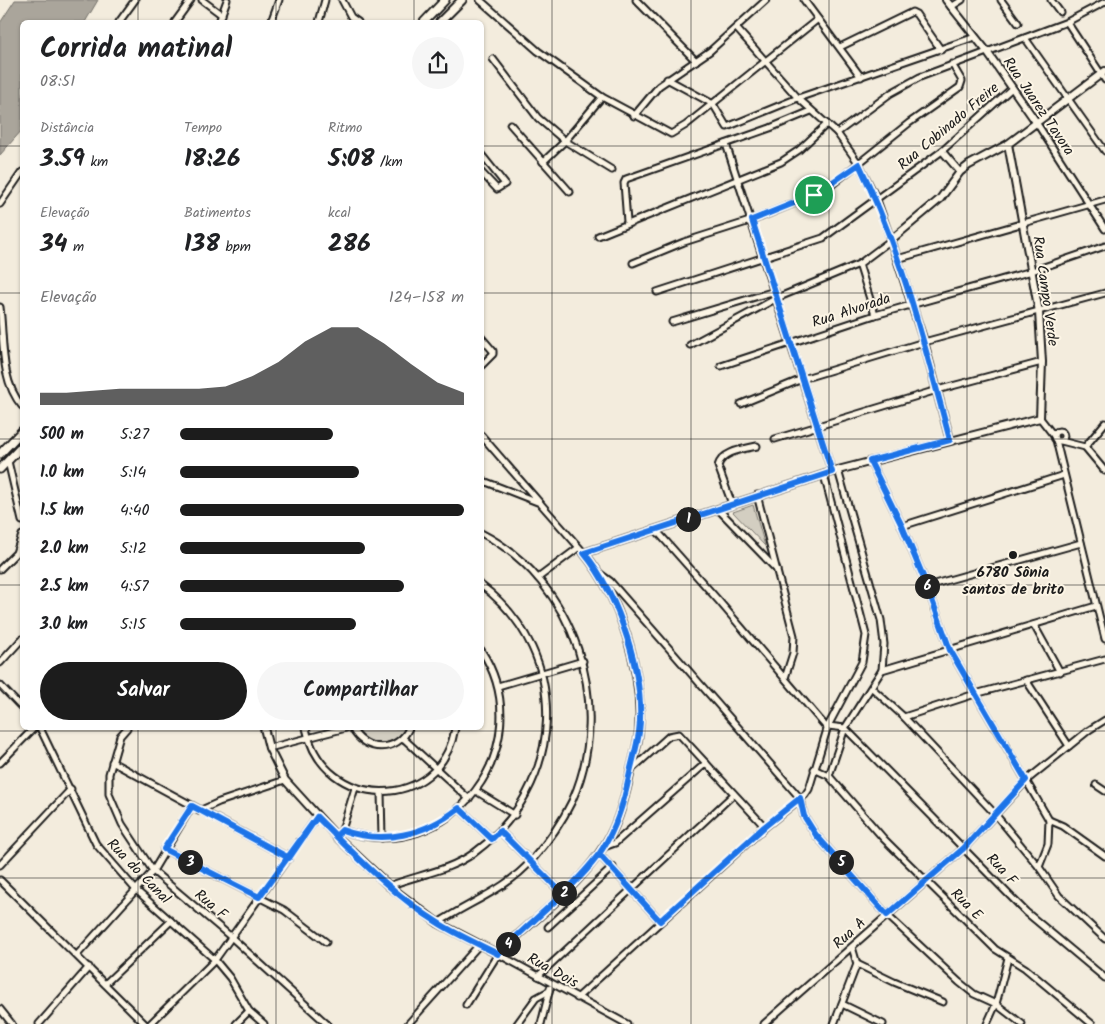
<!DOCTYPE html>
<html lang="pt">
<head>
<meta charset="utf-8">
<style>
  :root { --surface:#fff; --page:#f6f6f6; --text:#202124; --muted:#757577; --accent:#1c1c1c }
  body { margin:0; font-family:Kalam,sans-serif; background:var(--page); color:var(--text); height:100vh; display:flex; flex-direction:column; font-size:19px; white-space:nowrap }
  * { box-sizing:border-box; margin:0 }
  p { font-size:16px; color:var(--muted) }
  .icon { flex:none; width:28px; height:28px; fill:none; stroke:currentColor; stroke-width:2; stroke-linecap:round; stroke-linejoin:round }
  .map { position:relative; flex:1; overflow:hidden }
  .drawer { position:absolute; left:20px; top:20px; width:464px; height:710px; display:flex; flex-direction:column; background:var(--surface); border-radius:8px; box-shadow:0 1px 4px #0004 }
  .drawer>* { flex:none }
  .pin { position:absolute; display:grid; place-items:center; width:42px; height:42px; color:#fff; margin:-21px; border:2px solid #fff; border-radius:50%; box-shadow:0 1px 5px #0007 }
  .km { position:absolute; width:25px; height:25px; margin:-12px; border-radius:50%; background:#222; color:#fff; font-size:14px; line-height:25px; text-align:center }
  .round { display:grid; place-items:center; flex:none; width:52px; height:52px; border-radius:26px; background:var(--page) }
  .overview { display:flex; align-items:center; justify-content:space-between; height:85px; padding:0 20px }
  h1 { font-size:28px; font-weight:700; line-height:38px }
  .metrics { display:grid; grid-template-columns:repeat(3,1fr); gap:8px; height:85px; padding:5px 20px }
  .metrics div { display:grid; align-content:center }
  .metrics b { font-size:25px; font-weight:700 }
  .metrics small { font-size:14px; font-weight:400 }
  .metrics p { font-size:14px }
  .chart { height:140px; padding:10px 20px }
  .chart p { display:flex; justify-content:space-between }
  .chart svg { width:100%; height:90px; margin-top:5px; fill:var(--accent); opacity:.7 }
  .button { display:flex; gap:10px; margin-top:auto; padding:10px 20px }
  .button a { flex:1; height:58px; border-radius:30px; background:var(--accent); color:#fff; font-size:20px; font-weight:700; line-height:58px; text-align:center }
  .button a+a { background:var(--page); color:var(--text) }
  ul { padding:0 20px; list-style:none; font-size:16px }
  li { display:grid; grid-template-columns:80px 60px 1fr; align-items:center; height:38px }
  li i { height:12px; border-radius:6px; background:var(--accent) }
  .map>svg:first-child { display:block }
  .green { fill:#d3cec1; stroke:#78756e }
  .water { fill:#aaa59b; stroke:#716e68 }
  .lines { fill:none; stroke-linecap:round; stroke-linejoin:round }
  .minor-casing { stroke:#1c1c1c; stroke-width:9 }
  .tertiary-casing { stroke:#1c1c1c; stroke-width:10 }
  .secondary-casing { stroke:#1c1c1c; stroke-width:11 }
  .minor { stroke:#fcf5e5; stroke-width:5 }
  .tertiary { stroke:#fcf5e5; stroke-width:6 }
  .secondary { stroke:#fcf5e5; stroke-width:7 }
  .route-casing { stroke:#fff; stroke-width:10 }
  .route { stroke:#1a73e8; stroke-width:6 }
  .grid { fill:none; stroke:#1c1c1c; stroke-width:1; stroke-opacity:0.55 }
  .poi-dot { fill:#1c1c1c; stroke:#fcf5e5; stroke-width:2 }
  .labels { text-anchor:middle; stroke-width:4; stroke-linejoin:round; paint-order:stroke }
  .street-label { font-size:15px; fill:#1c1c1c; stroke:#fcf5e5 }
  .poi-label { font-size:15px; font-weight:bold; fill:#1c1c1c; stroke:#fcf5e5 }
</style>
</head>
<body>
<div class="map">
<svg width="1105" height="1024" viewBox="0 0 1105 1024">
  <rect width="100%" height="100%" fill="#f3ecdd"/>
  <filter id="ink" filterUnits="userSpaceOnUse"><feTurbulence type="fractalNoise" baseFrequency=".02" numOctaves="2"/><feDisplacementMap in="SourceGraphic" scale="10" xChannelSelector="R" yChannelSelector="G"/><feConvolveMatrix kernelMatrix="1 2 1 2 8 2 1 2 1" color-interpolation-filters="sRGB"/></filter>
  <g filter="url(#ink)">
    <g class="green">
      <polygon points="753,505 765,546 733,512"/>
      <path d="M357,728h48c-11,20 -37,20 -48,0z"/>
    </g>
    <polygon class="water" points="15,0 98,0 85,22 22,22 22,130 0,155 0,23"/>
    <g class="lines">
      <g class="minor-casing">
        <g id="minor">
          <polyline points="202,0 222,15"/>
          <polyline points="342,0 351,17 358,22"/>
          <polyline points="480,0 538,51 602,97 671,134 686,125 818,19"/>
          <polyline points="636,0 696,61"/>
          <polyline points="804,0 861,77"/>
          <polyline points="1001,0 1018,23"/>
          <polyline points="1051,0 1060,12"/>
          <polyline points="951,7 962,0"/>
          <polyline points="119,22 135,0"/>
          <polyline points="175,22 191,0"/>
          <polyline points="219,22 227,0"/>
          <polyline points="271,22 279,0"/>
          <polyline points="319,22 325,0"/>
          <polyline points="1067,22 1105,80"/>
          <polyline points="1025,38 1105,151"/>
          <polyline points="840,47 912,12 916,14 941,50"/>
          <polyline points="493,59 538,118 565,141 612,170"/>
          <polyline points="667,79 713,104 727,127 798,98 975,37"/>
          <polyline points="634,116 659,86 710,51 766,0"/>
          <polyline points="1036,122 1105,229"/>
          <polyline points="510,124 570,192"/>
          <polyline points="837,133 891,93 920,77 1067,22 1105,2"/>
          <polyline points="726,144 832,472"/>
          <polyline points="942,151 960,172"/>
          <polyline points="481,154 505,184 497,189 481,172"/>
          <polyline points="543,162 565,141 602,97"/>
          <polyline points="0,204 22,172"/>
          <polyline points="627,222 624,183 626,179 770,128 811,111"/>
          <polyline points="598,236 781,162 799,150 827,124"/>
          <polyline points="897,259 1105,200"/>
          <polyline points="633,263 684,242 753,220 814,195 829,187 909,123 960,87 962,81 952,64"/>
          <polyline points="859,264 875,315"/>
          <polyline points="657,292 823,238 942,151 1012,88"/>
          <path d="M0,307c4,32 0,74 22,99"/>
          <polyline points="672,322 775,291"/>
          <polyline points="481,337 493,351 493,354 481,366"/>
          <polyline points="690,345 777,298 859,264 891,240 877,200 859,164 837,133 798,98 737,29"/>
          <polyline points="721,366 875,315 1032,271 1105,246"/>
          <polyline points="741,404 802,379 924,342 1105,293"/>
          <polyline points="1040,418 1054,436"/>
          <circle cx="1059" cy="436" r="5"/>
          <polyline points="481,435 540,503"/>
          <polyline points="775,439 937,390 1042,362"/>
          <polyline points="1056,440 1105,639"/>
          <polyline points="1061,441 1085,447 1105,471"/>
          <polyline points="1085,447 1105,423"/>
          <polyline points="8,461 22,521"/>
          <polyline points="870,461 902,526 927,586 950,650 1049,820 1048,844 1039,867"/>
          <polyline points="838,470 881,620 884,644 882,670"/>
          <polyline points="481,480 540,503 584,553"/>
          <polyline points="757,495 794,636 793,653 785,678"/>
          <path d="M732,504l-14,-38c4,-15 26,-17 39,-20"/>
          <polyline points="718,509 777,570"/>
          <polyline points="902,526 1064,475"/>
          <polyline points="656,530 718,600 827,728"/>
          <polyline points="0,569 16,553 22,535"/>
          <polyline points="599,573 610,581 800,798 804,816 816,835 887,915 959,982 974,994 996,1004 1022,1024"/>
          <polyline points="538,578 578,548"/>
          <polyline points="927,586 1081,543"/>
          <polyline points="1034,625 1060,672"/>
          <polyline points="0,663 22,639"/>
          <polyline points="1026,680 1069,746"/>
          <polyline points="0,685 22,708"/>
          <polyline points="498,686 583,661"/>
          <polyline points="872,688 904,717 995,814 1039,867 1059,896 1105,939"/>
          <polyline points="904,717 975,694 1105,659"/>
          <polyline points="828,726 845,728 1026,912 1105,978"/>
          <polyline points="40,728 96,844 136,890 215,960 230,978 249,1011 264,1024"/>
          <polyline points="127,728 120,736 109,774 109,794 122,824 153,871 231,937 327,1024"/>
          <path d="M306,728c17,84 135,85 149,0"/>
          <path d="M352,728c12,25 46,25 57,0"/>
          <polyline points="403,738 469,799"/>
          <polyline points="269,748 346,728"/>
          <polyline points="112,762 289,858"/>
          <polyline points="0,763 34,728"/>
          <polyline points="814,769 829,776 884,839 995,949 1025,968 1092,1024"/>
          <polyline points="630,771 669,736 679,734 765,827"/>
          <polyline points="829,776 845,728 882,670 1096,606"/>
          <polyline points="1096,785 1105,791"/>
          <polyline points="476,791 515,815"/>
          <polyline points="381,792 382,838"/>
          <polyline points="459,808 492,839"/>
          <polyline points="199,811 219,802 285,780"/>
          <polyline points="1049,820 1063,826 1105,856"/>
          <polyline points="342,830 355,788"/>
          <polyline points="500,831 563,894"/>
          <path d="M336,836l6,-6c108,40 201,-85 139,-180"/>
          <polyline points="604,847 615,843 706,763"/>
          <polyline points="164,849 284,910 326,942"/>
          <polyline points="599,854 660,921"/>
          <polyline points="0,865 71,789"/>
          <polyline points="0,880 145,1024"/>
          <path d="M389,886c28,-11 60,-15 85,-33 91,-66 100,-198 7,-268"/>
          <path d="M438,923c32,-21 69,-34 94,-63 16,-18 30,-38 40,-59 43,-96 3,-220 -91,-268"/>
          <polyline points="548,927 613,867"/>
          <polyline points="852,947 857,964 894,982 943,1002"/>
          <polyline points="77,955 153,871 192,806"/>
          <polyline points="538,976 734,794"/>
          <polyline points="105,984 171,921"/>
          <polyline points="577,998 765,827 805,795 809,789 828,726 862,662 866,635 824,475"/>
          <polyline points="842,1004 883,1024"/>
          <polyline points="466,1005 498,954 627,1024"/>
          <polyline points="0,1009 12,1024"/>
          <polyline points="39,1024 89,967"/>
          <polyline points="150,1024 215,960 317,817"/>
          <polyline points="236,1024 249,1011"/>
          <polyline points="408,1024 479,945"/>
          <polyline points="517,1024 536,998 549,991"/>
          <polyline points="541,1024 550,988"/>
          <polyline points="764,1024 964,848 1027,780 1089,730 1105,720"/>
          <polyline points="834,1024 857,964"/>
          <polyline points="987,1024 996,1004 1008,958"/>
        </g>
      </g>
      <g class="tertiary-casing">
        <g id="tertiary">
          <polyline points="946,0 985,49 1036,122"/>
          <polyline points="950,440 924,342 891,240 940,199 960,172 969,165 1008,144 1105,71"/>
          <path d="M264,728l5,20 16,32 51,56 53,50 49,37 60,31c34,-34 75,-62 102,-102 16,-22 23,-47 29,-73 3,-16 9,-33 10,-48 5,-57 -19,-135 -55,-178l254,-83 202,-52 2,-56 -3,-50 -31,-168"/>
        </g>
      </g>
      <g class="secondary-casing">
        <g id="secondary">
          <polyline points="424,22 445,0"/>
          <polyline points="440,22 462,0"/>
          <polyline points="0,454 22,431"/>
          <polyline points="0,469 22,446"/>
        </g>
      </g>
      <use href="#minor" class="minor"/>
      <use href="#tertiary" class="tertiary"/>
      <use href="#secondary" class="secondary"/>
    </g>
  </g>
  <g class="lines" filter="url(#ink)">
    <g class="route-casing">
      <path id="route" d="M814,195l-62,25 80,252 -248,81c35,42 62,125 55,179 -2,15 -7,30 -10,45 -5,25 -12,49 -26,71 -11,18 -26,32 -40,46l-63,-63 -8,8 -33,-31c-34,27 -76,37 -117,22l-6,6 -19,-19 -58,80 -95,-48 28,-43 97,52 28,-41c38,38 77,79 123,107 18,11 38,20 58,30 34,-34 72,-62 101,-100l61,67 104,-94 36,-29 4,18 12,19 71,80 77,-67 62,-68 -76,-130 -23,-64 -25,-60 -32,-65 80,-21c-25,-94 -49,-189 -91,-276l-45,31"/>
    </g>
    <use href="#route" class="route"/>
  </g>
  <path class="grid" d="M138,0v22M276,0v22M414,0v22M552,0v1024M691,0v1024M829,0v1024M967,0v1024M0,146h22M481,146h624M0,293h22M481,293h624M0,439h22M481,439h624M0,585h22M481,585h624M138,728v296M276,728v296M414,728v296M0,731h1105M0,878h1105"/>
  <circle class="poi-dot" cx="1013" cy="555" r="5"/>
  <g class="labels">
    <g class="street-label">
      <text transform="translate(1039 106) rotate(56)" y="5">Rua Juarez Tavora</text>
      <text transform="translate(948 126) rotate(-40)" y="5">Rua Cobinado Freire</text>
      <text transform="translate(1046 291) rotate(82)" y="5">Rua Campo Verde</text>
      <text transform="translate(851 310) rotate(-18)" y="5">Rua Alvorada</text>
      <text transform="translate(1002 869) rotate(47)" y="5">Rua F</text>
      <text transform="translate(139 871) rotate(46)" y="5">Rua do Canal</text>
      <text transform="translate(211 904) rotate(40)" y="5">Rua F</text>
      <text transform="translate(967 904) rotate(45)" y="5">Rua E</text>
      <text transform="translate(849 933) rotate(-42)" y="5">Rua A</text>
      <text transform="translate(553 970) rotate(29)" y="5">Rua Dois</text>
    </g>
    <g class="poi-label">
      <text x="1013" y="577">6780 Sônia<tspan x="1013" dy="17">santos de brito</tspan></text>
    </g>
  </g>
</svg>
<div class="pin" style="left:814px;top:195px;background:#1e9e55"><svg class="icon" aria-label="arrive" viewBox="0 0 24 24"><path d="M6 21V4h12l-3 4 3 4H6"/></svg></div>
<b class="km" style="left:688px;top:519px">1</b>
<b class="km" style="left:564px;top:893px">2</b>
<b class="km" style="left:190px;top:862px">3</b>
<b class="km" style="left:508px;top:944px">4</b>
<b class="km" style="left:841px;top:862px">5</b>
<b class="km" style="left:927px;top:586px">6</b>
<section class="drawer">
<div class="overview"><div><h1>Corrida matinal</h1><p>08:51</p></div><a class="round"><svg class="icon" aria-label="share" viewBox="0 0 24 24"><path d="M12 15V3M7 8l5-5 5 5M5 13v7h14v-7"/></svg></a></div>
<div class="metrics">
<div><p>Distância</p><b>3.59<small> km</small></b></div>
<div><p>Tempo</p><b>18:26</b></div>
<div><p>Ritmo</p><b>5:08<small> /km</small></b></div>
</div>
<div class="metrics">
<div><p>Elevação</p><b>34<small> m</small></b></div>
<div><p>Batimentos</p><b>138<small> bpm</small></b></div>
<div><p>kcal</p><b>286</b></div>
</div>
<div class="chart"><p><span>Elevação</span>124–158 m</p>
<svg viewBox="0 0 160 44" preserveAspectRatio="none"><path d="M0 44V38L10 38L20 37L30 36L40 36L50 36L60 36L70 35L80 30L90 23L100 13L110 6L120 6L130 14L140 24L150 33L160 38V44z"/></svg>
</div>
<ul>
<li><b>500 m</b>5:27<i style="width:54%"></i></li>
<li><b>1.0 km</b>5:14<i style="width:63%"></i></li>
<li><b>1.5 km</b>4:40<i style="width:100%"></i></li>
<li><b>2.0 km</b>5:12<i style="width:65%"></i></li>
<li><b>2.5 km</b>4:57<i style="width:79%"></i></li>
<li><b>3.0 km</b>5:15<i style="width:62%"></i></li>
</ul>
<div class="button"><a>Salvar</a><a>Compartilhar</a></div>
</section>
</div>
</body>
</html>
